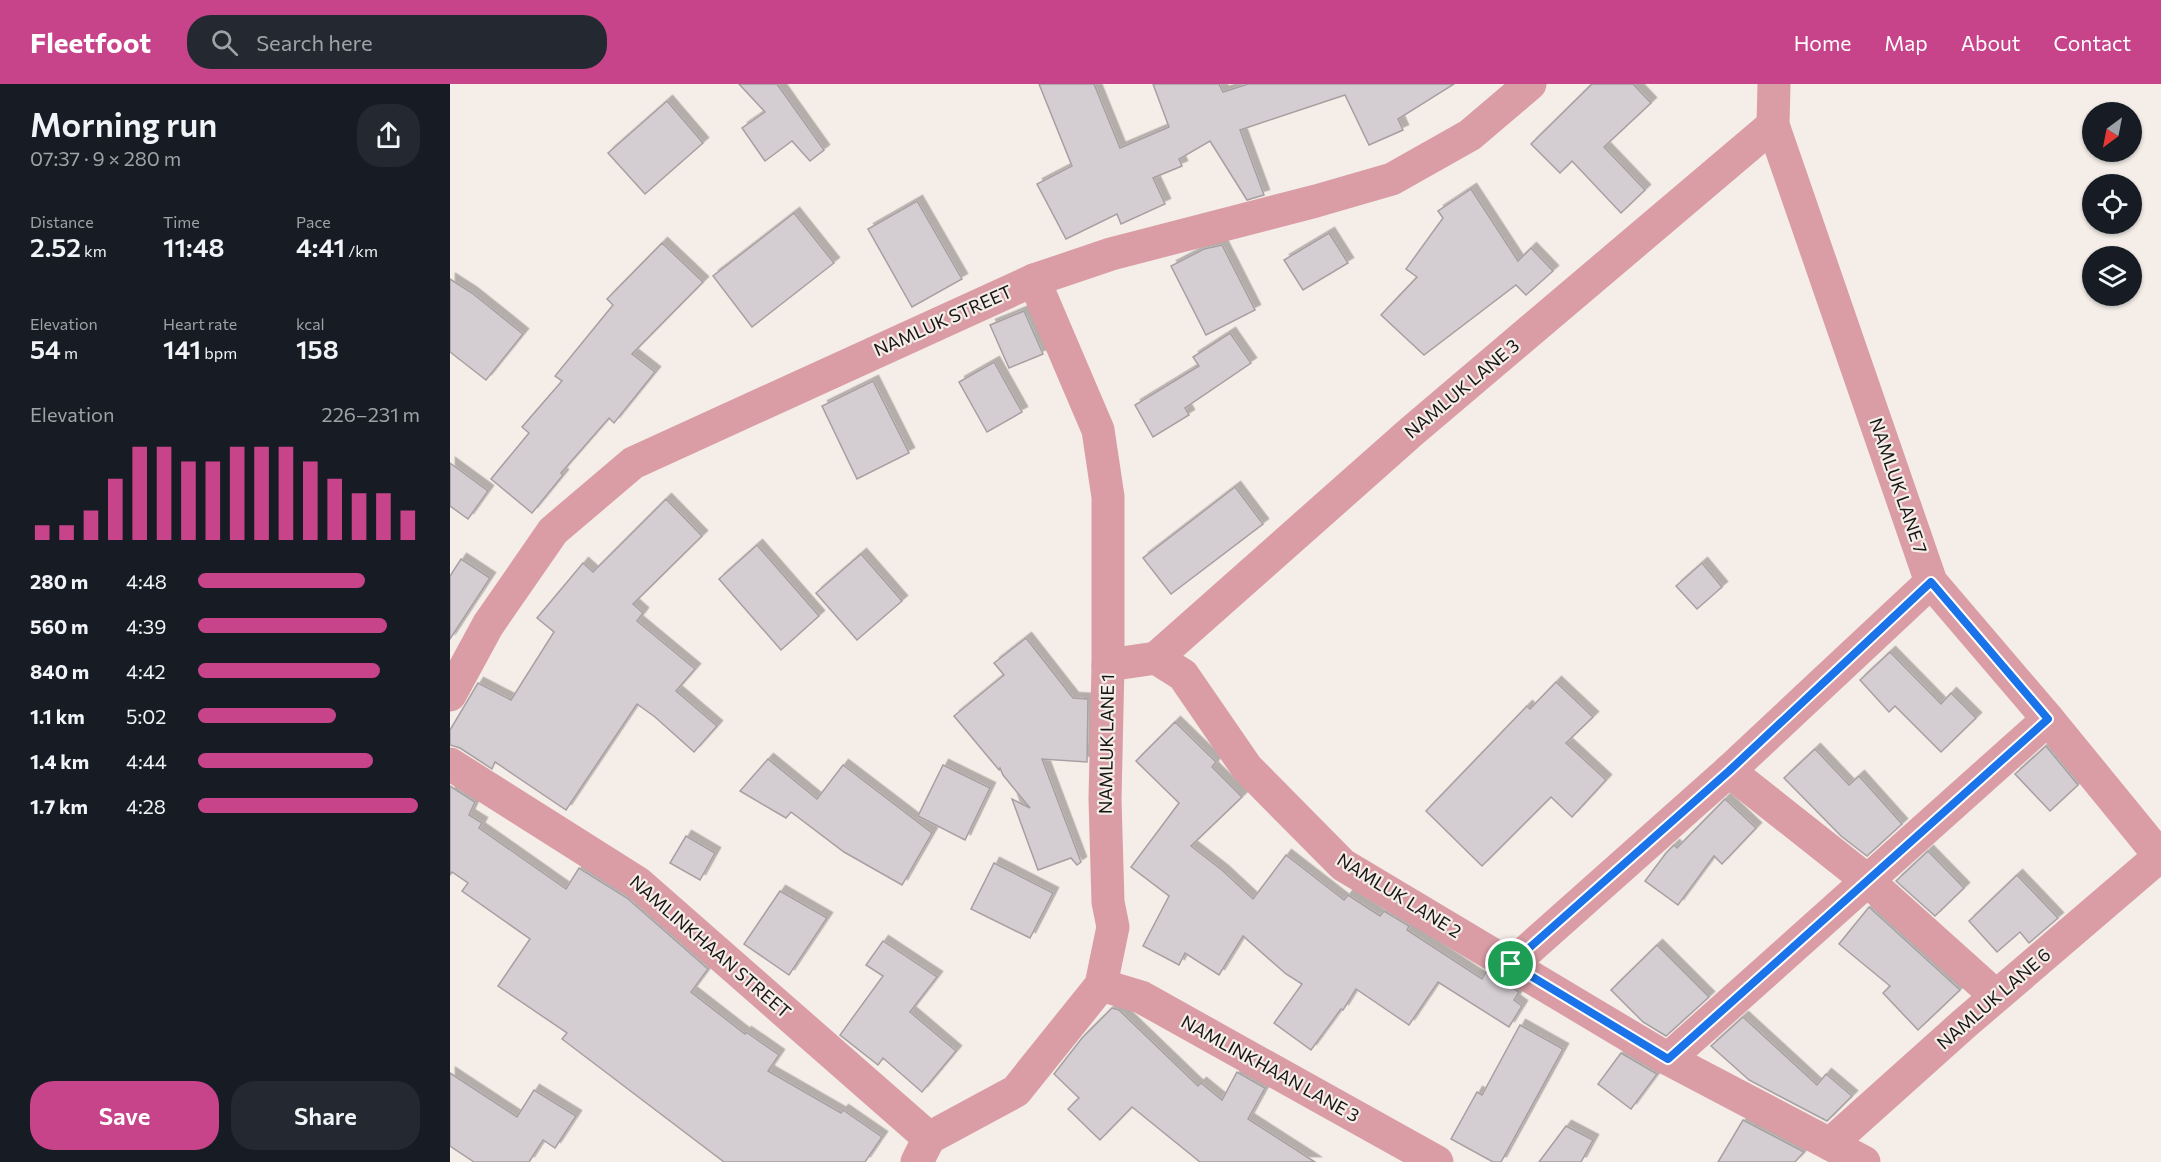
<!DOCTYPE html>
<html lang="en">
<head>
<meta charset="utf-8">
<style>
  :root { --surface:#171b24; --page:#242831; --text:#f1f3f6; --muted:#9ea1a6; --accent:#c7448a }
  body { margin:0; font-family:Commissioner,sans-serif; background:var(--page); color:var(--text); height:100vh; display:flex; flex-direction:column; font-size:22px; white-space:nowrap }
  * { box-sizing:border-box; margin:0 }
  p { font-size:20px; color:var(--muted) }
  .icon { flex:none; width:33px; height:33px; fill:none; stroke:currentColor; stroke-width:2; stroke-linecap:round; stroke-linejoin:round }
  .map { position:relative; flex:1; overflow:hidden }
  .side { display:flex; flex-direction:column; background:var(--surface); width:450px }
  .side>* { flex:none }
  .needle { width:39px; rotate:212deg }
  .tools { position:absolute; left:1632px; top:18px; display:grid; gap:12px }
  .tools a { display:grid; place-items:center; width:60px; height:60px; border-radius:50%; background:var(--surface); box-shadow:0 2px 4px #0004; font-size:30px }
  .pin { position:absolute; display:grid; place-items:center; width:51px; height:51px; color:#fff; margin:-26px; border:3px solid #fff; border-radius:50%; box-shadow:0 2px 6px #0007 }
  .round { display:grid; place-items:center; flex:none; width:63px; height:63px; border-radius:24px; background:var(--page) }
  .summary { display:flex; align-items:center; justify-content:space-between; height:102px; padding:0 30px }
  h1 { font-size:33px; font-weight:600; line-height:45px }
  .figures { display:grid; grid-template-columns:repeat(3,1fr); gap:9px; height:102px; padding:6px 30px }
  .figures div { display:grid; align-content:center }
  .figures b { font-size:26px; font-weight:600 }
  .figures small { font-size:16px; font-weight:400 }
  .figures p { font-size:16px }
  .chart { height:168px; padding:12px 30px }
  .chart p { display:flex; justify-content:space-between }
  .chart svg { width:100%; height:108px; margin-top:6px; stroke:var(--accent); stroke-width:6 }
  .button { display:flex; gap:12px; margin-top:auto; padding:12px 30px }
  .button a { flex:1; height:69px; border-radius:24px; background:var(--accent); color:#fff; font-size:24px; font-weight:600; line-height:69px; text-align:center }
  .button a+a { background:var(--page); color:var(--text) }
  ul { padding:0 30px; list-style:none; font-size:20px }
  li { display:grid; grid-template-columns:96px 72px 1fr; align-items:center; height:45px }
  li i { height:15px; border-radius:8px; background:var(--accent) }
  header { display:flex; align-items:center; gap:36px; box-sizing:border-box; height:84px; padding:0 30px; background:var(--accent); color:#fff }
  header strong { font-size:28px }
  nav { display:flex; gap:33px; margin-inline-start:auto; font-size:21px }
  .search { width:420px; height:54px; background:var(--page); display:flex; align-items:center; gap:15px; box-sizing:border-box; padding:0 21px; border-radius:24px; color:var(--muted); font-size:22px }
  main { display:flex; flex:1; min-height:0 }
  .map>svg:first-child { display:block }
  .building { fill:#d4cdd1; stroke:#a7a0a3; stroke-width:1.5; filter:url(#shadow) }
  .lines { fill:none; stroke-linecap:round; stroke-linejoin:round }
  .minor { stroke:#da9da5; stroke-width:33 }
  .route-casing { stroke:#fff; stroke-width:12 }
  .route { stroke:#1a73e8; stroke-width:8 }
  .labels { text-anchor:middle; stroke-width:4.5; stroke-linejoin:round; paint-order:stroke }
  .street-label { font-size:18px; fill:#181614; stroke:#f4ede8 }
</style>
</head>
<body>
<header>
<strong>Fleetfoot</strong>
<div class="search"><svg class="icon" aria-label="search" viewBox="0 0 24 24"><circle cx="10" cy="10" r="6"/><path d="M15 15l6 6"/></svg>Search here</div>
<nav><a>Home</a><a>Map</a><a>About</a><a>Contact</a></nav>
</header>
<main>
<section class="side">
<div class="summary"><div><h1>Morning run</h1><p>07:37 · 9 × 280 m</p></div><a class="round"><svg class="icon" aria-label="share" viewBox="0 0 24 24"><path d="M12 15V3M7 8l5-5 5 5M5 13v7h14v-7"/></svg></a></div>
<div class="figures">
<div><p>Distance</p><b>2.52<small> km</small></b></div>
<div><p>Time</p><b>11:48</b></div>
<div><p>Pace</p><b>4:41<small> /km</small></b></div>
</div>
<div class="figures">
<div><p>Elevation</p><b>54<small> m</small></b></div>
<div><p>Heart rate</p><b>141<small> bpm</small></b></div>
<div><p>kcal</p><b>158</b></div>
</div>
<div class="chart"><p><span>Elevation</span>226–231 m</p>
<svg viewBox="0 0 160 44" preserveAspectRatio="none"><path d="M5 44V38M15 44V38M25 44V32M35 44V19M45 44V6M55 44V6M65 44V12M75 44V12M85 44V6M95 44V6M105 44V6M115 44V12M125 44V19M135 44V25M145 44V25M155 44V32"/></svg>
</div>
<ul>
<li><b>280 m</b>4:48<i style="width:75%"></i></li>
<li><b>560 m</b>4:39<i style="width:85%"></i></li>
<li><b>840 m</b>4:42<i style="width:82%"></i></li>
<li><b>1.1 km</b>5:02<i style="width:62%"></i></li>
<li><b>1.4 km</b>4:44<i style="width:79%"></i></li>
<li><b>1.7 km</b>4:28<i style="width:99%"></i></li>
</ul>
<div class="button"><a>Save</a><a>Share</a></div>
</section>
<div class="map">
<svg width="1711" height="1078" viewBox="0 0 1711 1078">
  <defs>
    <filter id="shadow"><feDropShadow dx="5.5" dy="-5.5" stdDeviation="0" flood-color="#0004"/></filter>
  </defs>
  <rect width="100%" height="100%" fill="#f4ede8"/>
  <g class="building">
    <polygon points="289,0 327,0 374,66 360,77 342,57 315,77 292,44 315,28"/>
    <polygon points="589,0 644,0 670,64 719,43 703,0 769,0 773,8 798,0 1004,0 948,35 953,46 919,61 895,11 790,46 814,111 797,116 760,57 729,75 732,82 703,94 715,120 671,140 667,130 616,155 587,100 622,82"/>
    <polygon points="1142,0 1183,0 1201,19 1154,63 1195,106 1171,129 1122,77 1110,89 1081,60"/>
    <polygon points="217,17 253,59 195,110 158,69"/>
    <polygon points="1021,105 1068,177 1081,164 1103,187 1076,211 1066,201 974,271 931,231 967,193 956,185 993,134 988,127"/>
    <polygon points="467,117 512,195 462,223 418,145"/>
    <polygon points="344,129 384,179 302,243 263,192"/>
    <polygon points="879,149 898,179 853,206 834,176"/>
    <polygon points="212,159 253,198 182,270 205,288 164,339 159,334 111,389 113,391 82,429 41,395 79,349 72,343 112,297 105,292 163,221 157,215"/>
    <polygon points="772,161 805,226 756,251 721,182 754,165"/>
    <polygon points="0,195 22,209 73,250 36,296 0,268"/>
    <polygon points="574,227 593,270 559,284 540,241"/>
    <polygon points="780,249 801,279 735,324 739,331 703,353 685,321 749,282 743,273"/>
    <polygon points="544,278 572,328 537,348 509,298"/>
    <polygon points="423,297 459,369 407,395 372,322"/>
    <polygon points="0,379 38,407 18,435 0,422"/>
    <polygon points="785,403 813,440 721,510 693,474"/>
    <polygon points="216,415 252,452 183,520 193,529 187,537 245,585 226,607 267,642 244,668 205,633 187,620 116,726 45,678 42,685 10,664 0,661 0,646 28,599 61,616 104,548 87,534 133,479 143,488"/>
    <polygon points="307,461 369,532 331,566 269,495"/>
    <polygon points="411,470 452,517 407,556 366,509"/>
    <polygon points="11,475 40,494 0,555 0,492"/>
    <polygon points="1252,479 1272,503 1247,525 1226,502"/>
    <polygon points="576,554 623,614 638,615 637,678 592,675 631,778 627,781 621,774 588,786 562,715 580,724 553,691 550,684 549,686 504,632 554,591 544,579"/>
    <polygon points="1440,568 1491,620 1501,609 1526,634 1491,668 1445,622 1439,628 1410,596"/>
    <polygon points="1106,598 1143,633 1116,659 1156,696 1122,733 1101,713 1032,782 976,727 1077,622 1080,625"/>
    <polygon points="725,638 766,678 762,683 792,713 741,762 773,787 803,815 836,771 894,816 898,811 930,832 934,827 959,842 957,846 1032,895 1036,888 1069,908 1064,916 1072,922 1059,943 988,898 959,941 906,905 893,926 891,925 861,966 824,939 852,900 836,890 793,852 769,891 735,869 729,881 693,862 719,812 681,783 729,719 686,677"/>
    <polygon points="1596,662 1628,701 1600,727 1565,690"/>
    <polygon points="1365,665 1399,701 1409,692 1452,740 1417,772 1391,752 1334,694"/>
    <polygon points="318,675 367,715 393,681 482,749 452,801 394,768 341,728 336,734 290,707"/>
    <polygon points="493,681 540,704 515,756 468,732"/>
    <polygon points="0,702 25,718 19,731 32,739 29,744 116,805 129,784 177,814 258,885 241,908 295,950 296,948 329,971 318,987 391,1029 393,1026 432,1053 415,1078 274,1078 112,955 117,949 48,902 80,855 12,807 18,799 2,788 0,791"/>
    <polygon points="1275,715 1306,744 1272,780 1264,772 1228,821 1195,797 1216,769 1224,761 1227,764"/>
    <polygon points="236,752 265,769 250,796 220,779"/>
    <polygon points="1478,767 1514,804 1485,832 1446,797"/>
    <polygon points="544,779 603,809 580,854 521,825"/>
    <polygon points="1567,791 1608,834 1579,859 1570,848 1547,868 1519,837"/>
    <polygon points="330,807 377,834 339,891 294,860"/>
    <polygon points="1419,823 1510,906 1468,946 1433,909 1440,902 1389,860"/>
    <polygon points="433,857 487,893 460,928 506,967 472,1008 433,974 428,981 390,951 433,892 416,881"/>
    <polygon points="1207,861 1259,913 1216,952 1193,938 1161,906"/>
    <polygon points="662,924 669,926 748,1002 751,999 772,1016 787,988 815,1004 798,1035 865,1078 750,1078 682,1023 650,1056 618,1025 629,1014 604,990 632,954"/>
    <polygon points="1293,933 1367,1001 1376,990 1402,1012 1377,1037 1299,996 1261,962"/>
    <polygon points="1070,941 1113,965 1051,1078 1043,1078 1001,1055 1027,1008 1032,1011"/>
    <polygon points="1171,969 1207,990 1181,1025 1148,1000"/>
    <polygon points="0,989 67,1033 84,1006 126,1032 105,1064 93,1056 79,1078 24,1078 0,1062"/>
    <polygon points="1293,1036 1354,1068 1345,1078 1268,1078"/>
    <polygon points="1116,1042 1143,1056 1131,1078 1089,1078"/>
  </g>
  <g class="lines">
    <g class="minor">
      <polyline points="1324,0 1323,41 1481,498 1598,635 1710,772 1515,939 1380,1060"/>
      <polyline points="706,574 961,348 1323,41"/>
      <polyline points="658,581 706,574 733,591 797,684 893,781 1218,975 1414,1078"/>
      <polyline points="0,611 38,541 103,447 183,379 584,196 661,170 866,117 942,95 1020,51 1080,0"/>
      <polyline points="0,680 188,799 479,1054 467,1078"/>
      <polyline points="1279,687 1418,797 1546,912"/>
      <polyline points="1061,881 1279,687 1481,498"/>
      <polyline points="651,901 691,913 987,1078"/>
      <polyline points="1218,975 1598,635"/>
      <polyline points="479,1054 566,1007 651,901 663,843 658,818 655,715 658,581 658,413 648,346 584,196"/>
    </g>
  </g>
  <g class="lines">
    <g class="route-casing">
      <polygon id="route" points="1481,498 1598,635 1218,975 1061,880 1279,687"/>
    </g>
    <use href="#route" class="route"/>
  </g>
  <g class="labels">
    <g class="street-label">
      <text transform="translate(493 237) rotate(-24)" y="6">NAMLUK STREET</text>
      <text transform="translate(1012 305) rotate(-40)" y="6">NAMLUK LANE 3</text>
      <text transform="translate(1448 402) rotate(71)" y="6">NAMLUK LANE 7</text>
      <text transform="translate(657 660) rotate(-89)" y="6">NAMLUK LANE 1</text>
      <text transform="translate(949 812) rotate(32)" y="6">NAMLUK LANE 2</text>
      <text transform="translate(260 863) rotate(41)" y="6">NAMLINKHAAN STREET</text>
      <text transform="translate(1544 915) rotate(-41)" y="6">NAMLUK LANE 6</text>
      <text transform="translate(820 985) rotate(29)" y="6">NAMLINKHAAN LANE 3</text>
    </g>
  </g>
</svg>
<div class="tools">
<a><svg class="needle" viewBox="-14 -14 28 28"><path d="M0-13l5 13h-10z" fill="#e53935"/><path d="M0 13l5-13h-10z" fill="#9ea1a6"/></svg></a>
<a><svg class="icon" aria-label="locate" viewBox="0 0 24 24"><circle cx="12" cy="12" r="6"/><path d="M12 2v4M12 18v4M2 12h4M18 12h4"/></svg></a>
<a><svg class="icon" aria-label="layers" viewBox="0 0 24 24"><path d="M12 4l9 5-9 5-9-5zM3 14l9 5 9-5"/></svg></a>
</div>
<div class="pin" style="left:1061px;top:880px;background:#1e9e55"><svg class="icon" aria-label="arrive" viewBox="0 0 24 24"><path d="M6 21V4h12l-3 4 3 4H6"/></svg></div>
</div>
</main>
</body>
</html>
